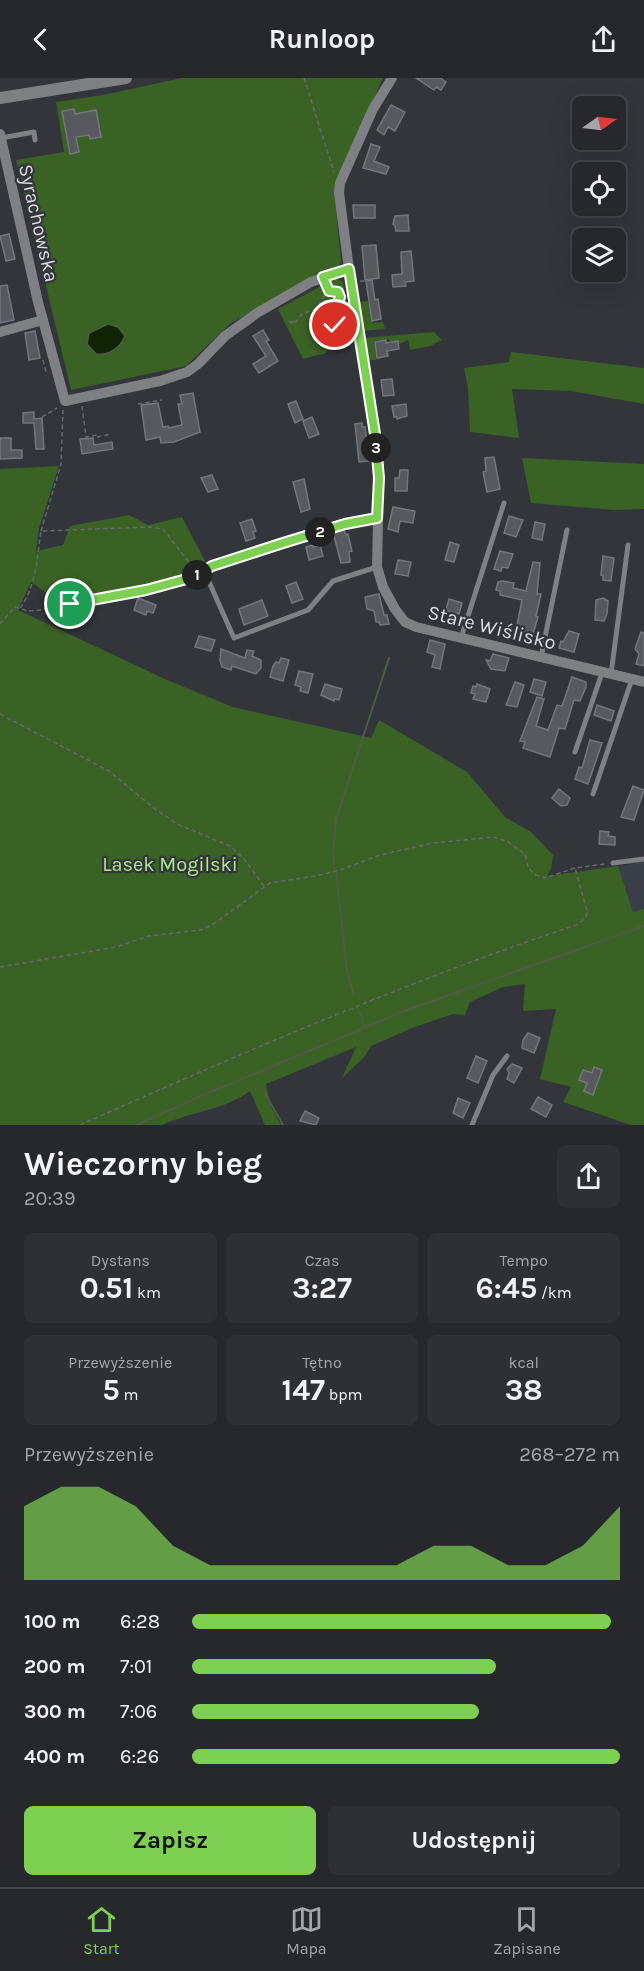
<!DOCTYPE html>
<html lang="pl">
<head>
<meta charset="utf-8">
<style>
  :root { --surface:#26282c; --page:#2e3034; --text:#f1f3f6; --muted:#a4a6a9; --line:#424448; --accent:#7ed053 }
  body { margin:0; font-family:Karla,sans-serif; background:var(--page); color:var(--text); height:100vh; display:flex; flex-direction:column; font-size:22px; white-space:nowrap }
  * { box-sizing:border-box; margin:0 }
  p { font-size:20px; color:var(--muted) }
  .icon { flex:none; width:33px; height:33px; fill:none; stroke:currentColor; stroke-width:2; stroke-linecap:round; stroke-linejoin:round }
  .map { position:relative; height:1047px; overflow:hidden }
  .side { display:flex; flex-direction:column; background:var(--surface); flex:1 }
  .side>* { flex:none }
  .needle { width:39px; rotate:76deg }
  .buttons { position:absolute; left:572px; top:18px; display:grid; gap:12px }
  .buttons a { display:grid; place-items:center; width:54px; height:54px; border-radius:9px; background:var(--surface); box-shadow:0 6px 24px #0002,0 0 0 2px var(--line); font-size:30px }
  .pin { position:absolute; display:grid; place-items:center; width:51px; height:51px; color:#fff; margin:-26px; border:3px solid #fff; border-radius:50%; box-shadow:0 2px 6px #0007 }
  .km { position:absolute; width:30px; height:30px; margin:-15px; border-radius:50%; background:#222; color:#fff; font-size:16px; line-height:30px; text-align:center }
  .round { display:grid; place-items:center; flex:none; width:63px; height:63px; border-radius:9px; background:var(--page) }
  .headline { display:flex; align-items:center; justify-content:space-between; height:102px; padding:0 24px }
  h1 { font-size:33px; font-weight:700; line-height:45px }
  .metrics { display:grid; grid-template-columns:repeat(3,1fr); gap:9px; height:102px; padding:6px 24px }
  .metrics div { display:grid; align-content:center; border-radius:9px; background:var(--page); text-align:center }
  .metrics b { font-size:30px; font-weight:700 }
  .metrics small { font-size:16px; font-weight:400 }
  .metrics p { font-size:16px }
  .chart { height:168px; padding:12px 24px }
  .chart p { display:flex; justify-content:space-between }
  .chart svg { width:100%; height:108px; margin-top:6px; fill:var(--accent); opacity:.7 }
  .action { display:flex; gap:12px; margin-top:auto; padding:12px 24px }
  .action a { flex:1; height:69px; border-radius:9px; background:var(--accent); color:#111; font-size:24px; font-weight:700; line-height:69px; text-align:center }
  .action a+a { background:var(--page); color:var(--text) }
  ul { padding:0 24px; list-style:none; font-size:20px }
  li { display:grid; grid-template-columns:96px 72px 1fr; align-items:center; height:45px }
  li i { height:15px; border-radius:8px; background:var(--accent) }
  header { display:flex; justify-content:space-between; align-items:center; height:78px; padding:0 24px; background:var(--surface); font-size:27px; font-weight:700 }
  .menu { display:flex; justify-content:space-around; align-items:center; height:84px; border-top:2px solid var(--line); background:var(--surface); font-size:16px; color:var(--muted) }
  .menu a { display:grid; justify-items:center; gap:3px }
  .menu .selected { color:var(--accent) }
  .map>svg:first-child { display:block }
  .built { fill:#393e49 }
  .green { fill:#3a6225 }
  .water { fill:#0f2403; stroke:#4c5c45; stroke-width:1.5 }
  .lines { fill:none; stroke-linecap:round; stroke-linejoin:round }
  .stream { stroke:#4c5c45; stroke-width:2 }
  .building { fill:#57595f; stroke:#73767c; stroke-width:1.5 }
  .path { stroke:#66696e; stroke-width:1.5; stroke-dasharray:4.5 3; stroke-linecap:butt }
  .service { stroke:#7f8083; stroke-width:5 }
  .minor { stroke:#7f8083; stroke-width:10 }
  .tertiary { stroke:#7f8083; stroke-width:12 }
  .route-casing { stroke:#fff; stroke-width:12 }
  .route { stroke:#7ed053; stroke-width:8 }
  .labels { text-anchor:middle; stroke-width:4.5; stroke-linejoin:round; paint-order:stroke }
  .street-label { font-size:20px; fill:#dbdde0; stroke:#32353a }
  .park-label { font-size:20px; fill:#ace98f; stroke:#32353a }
</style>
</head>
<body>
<header><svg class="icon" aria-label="back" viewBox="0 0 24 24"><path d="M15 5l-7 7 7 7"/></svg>Runloop<svg class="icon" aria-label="share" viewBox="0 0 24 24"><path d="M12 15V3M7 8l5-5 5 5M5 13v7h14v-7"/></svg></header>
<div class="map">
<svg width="644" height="1047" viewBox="0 0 644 1047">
  <rect width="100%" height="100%" fill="#32353a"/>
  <polygon class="built" points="644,784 644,831 633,835 618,788"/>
  <g class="green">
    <polygon points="182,0 383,0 334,111 341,183 340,187 231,245 186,288 71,312 16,82 64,74 56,24 103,17"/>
    <polygon points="336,200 343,204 349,241 326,275 303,281 278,231"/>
    <polygon points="368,223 372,245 383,244 385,251 362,253 358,224"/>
    <polygon points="434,254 442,262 430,268 410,272 408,262 399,266 398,263 394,263 394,272 391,273 389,261 374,263 376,282 366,283 363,260"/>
    <polygon points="511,274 644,290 644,326 571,313 512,311 519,360 470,354 468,310 464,290 509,284"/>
    <polygon points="522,380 644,386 644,431 614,432 531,425"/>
    <path d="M59,388l-20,62 -3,23 27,-6 7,-19 59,-11 19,10 34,-8 23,44 -2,14 -119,32 -36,-13 -17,-12 -13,28 149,70 66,27 138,31 8,-18 88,52 38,45 26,15 22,23 -2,14 -4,7 71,-10 15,46 11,-3v216h-13l-68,-23 8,-15 -31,-8 16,-70 -33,2 2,-27 -22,3 -33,15 -5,13 -12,-1 -41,14 -41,18 -6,10 -23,22 14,-31 -90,37 5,23 10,18h-16l-15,-34c-27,20 -58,20 -88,34h-162v-656z"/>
  </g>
  <path class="water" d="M108,246l10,3 7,9c-5,12 -16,20 -29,18l-9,-10 2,-11z"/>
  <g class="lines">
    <g class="stream">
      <polyline points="335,792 333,776 336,741 389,580"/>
      <polyline points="336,794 347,893 354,918"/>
      <polyline points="360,934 364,949"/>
      <polyline points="264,1014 283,1047"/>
      <polyline points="137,1047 201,1018 407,932 644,848"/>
    </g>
  </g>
  <g class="building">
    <polygon points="416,0 440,0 446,4 441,12 436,9 434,12"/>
    <polygon points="391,27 405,34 395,53 388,49 384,57 377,52"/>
    <polygon points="74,31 75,36 96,32 101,59 90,61 89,57 76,59 79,74 70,76 62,33"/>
    <polygon points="371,66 380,69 374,83 389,89 386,96 363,90"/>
    <polygon points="353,127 375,127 375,140 354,140"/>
    <polygon points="408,137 409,153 396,153 395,148 393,146 395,138"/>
    <polygon points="9,156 15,181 6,183 0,158"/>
    <polygon points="376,167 379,200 365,202 362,168"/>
    <polygon points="411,173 414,203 405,204 406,208 393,209 392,197 402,196 401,174"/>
    <polygon points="372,202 375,222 378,221 381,241 372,243 366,203"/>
    <polygon points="7,207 14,242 0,245 0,208"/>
    <polygon points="263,252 269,262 266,263 278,283 259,295 253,286 266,278 253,258"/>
    <polygon points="35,253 40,280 29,282 25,255"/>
    <polygon points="386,262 386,265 398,263 399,271 387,273 388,278 377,280 375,264"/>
    <polygon points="392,301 394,317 383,318 381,302"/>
    <polygon points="193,315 200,354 174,364 161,365 160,359 146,362 141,327 158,325 163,349 168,348 169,350 182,347 178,326 182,326 180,317"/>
    <polygon points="296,323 303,341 295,345 288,326"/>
    <polygon points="406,326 407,338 397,341 397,339 394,339 392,328"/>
    <polygon points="34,334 34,341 42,340 44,371 36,371 34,345 23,345 23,335"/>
    <polygon points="312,339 319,356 309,360 303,343"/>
    <polygon points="362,345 362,349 365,349 369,383 359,384 355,346"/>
    <polygon points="0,360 11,360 11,372 22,372 22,380 0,381"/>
    <polygon points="93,360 94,367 112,364 113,371 82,376 80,361"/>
    <polygon points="494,379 500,411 487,414 483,394 486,393 485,380"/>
    <polygon points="400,392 408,392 407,413 395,413 395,400 399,400"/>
    <polygon points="212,397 218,411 208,414 201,400"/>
    <polygon points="304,401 310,431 301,434 293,404"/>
    <polygon points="393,429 415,433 413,445 400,443 398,454 388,451"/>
    <polygon points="509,438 523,442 516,459 504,455"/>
    <polygon points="252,441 256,453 253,454 255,460 246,463 240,445"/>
    <polygon points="535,444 545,446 542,462 532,460"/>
    <polygon points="344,452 346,457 348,456 352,473 349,474 350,484 341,485 333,454"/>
    <polygon points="450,464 459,467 454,484 445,482"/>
    <polygon points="313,467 313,469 320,467 323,478 309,482 306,469"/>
    <polygon points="500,473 513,476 508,490 502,489 501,493 494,491"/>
    <polygon points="603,478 614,480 611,503 603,502 603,498 601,497"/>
    <polygon points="398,482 411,484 408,498 395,496"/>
    <polygon points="533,484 540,485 537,516 541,516 536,538 538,539 533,556 516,552 522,522 500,517 500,513 496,512 498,504 502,503 514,505 513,510 526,513"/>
    <polygon points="296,504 303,521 292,525 286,508"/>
    <polygon points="379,516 384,537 387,537 389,546 380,547 379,544 376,544 374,533 367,531 365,519"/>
    <polygon points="138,520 156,527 153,535 147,533 146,537 134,532"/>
    <polygon points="603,520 608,523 607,536 604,543 595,542 596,522"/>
    <polygon points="449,521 462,525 459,536 456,535 455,539 448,537 449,533 446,532"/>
    <polygon points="262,522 268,538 244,547 239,531"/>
    <polygon points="569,553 579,556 574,574 559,570 561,563 563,564"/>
    <polygon points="641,554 644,555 644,588 636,586 639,576 635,571"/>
    <polygon points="199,558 215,562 211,573 195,569"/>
    <polygon points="430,562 445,566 440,591 432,589 435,577 427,574"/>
    <polygon points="221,571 245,580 247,572 254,573 252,578 261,582 261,590 256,596 232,588 231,592 222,589 220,583"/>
    <polygon points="493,576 509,580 505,593 491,591 486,582 490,583"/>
    <polygon points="281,580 289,582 283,603 270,599 273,588 276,584 279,585"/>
    <polygon points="299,593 313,596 308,615 300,613 301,609 295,607"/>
    <polygon points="572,599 586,604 586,609 580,623 574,622 565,651 559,650 550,679 523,670 525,664 520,663 537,619 544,621 536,648 548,652 557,627 562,628"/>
    <polygon points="534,601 546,604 542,618 530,614"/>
    <polygon points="515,604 524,607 517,629 506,627"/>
    <polygon points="325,606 342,611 339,622 334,621 334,623 321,617"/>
    <polygon points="477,606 490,611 486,624 473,621 475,616 471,615 473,608 476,609"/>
    <polygon points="597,627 614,633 611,643 594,637"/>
    <polygon points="590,662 602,665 588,706 575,701 579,689 582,690"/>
    <polygon points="633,708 644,712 634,742 621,739"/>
    <polygon points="559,711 570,720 567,727 561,728 552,720"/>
    <polygon points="600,753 609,754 608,758 615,759 615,767 599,766"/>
    <polygon points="528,955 540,960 534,975 522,970 523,962"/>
    <polygon points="476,978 487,983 478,1005 467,1000"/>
    <polygon points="512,986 522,990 514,1005 507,1001 509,995 507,991"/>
    <polygon points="594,989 602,992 593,1017 584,1013 587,1005 579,1002 583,992 592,995"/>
    <polygon points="538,1019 552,1027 546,1039 531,1031"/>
    <polygon points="458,1020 470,1025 463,1040 453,1035"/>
    <polygon points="305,1033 319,1040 316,1047 300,1043"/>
  </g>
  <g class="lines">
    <g class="path">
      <polyline points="304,0 334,94"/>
      <polyline points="360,203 368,203"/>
      <polyline points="327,208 329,213 337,214 340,219 336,229 342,242 335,247 335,239 338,237"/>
      <polyline points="295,244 288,243 294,246 301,237 316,230 328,213"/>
      <polyline points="43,282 46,294"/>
      <polyline points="138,326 162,322"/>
      <polyline points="82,328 86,359 97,357"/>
      <polyline points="42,339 57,330"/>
      <polyline points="97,359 111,356"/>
      <polyline points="41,453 61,386 63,332"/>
      <path d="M20,530c16,-21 17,-51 21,-77l108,-4 14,2 28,36 11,4"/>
      <polyline points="0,546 15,529 28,533 40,532 146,512 200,496"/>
      <polyline points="0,636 109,693 155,731 177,746 230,768 244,781 264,808"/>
      <polyline points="0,889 116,869 149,858 201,852 212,847 270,805 315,798 340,792 380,777 433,765 493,759 507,763 525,776 529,791 536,797 545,800 575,790 605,786"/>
      <path d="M80,1047c164,-73 328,-144 499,-201l7,-7 1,-6 -12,-43"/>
    </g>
    <g class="service">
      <polyline points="1,60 34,54 35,62"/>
      <polyline points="377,489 333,503 308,532 234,560 206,497 212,488 331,450 377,440"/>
      <polyline points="461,560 504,425"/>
      <polyline points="541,579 567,452"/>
      <polyline points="611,596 628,467"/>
      <polyline points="575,674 602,595"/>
      <polyline points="593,716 632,601"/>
      <polyline points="613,785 644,781"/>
      <polyline points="472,1047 493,997 507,978"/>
    </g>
    <g class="minor">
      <polyline points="392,0 373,31 340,105 339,115 357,252 375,356 379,400 377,489 383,509 395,531 405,544 416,549 644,604"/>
      <polyline points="0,56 38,224 65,323 160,303 187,294 198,286 225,258 257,235 311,204 349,191"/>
      <polyline points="0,254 43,242"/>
    </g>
    <polyline class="tertiary" points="0,20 126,0"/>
  </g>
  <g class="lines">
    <g class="route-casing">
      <polyline id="route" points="70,526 146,512 194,499 212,488 283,465 345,446 377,440 379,400 375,356 349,191 323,199 329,213 338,214 340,219 336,230 338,237 335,239 335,247"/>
    </g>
    <use href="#route" class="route"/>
  </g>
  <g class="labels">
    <g class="street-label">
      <text transform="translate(39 145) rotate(77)" y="7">Syrachowska</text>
      <text transform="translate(492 549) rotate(14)" y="7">Stare Wiślisko</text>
    </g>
    <g class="park-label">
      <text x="170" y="793">Lasek Mogilski</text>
    </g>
  </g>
</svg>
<div class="buttons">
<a><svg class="needle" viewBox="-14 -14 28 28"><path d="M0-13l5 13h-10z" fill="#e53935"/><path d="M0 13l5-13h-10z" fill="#a4a6a9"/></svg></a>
<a><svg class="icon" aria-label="locate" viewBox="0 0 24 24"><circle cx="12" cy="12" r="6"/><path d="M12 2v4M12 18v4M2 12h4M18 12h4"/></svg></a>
<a><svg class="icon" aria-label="layers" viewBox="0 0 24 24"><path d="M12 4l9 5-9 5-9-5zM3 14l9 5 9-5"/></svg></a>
</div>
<div class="pin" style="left:70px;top:526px;background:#1e9e55"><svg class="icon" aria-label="arrive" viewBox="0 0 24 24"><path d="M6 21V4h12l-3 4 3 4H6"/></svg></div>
<div class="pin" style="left:335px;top:247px;background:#d93025"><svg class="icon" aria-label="check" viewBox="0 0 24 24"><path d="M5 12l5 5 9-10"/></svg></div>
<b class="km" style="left:197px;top:497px">1</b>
<b class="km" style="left:320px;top:454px">2</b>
<b class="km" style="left:376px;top:370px">3</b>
</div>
<section class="side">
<div class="headline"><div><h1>Wieczorny bieg</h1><p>20:39</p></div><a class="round"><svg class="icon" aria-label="share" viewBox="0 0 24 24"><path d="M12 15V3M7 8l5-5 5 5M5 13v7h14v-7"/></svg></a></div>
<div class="metrics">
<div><p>Dystans</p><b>0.51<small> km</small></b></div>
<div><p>Czas</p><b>3:27</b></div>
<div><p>Tempo</p><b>6:45<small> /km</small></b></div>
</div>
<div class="metrics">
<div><p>Przewyższenie</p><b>5<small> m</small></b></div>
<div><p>Tętno</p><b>147<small> bpm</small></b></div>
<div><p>kcal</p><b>38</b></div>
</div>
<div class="chart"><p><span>Przewyższenie</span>268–272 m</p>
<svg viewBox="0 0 160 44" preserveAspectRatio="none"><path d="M0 44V14L10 6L20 6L30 14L40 30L50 38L60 38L70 38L80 38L90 38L100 38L110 30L120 30L130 38L140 38L150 30L160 14V44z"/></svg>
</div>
<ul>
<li><b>100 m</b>6:28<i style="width:98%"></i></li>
<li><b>200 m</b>7:01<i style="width:71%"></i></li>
<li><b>300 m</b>7:06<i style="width:67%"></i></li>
<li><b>400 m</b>6:26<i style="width:100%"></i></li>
</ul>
<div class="action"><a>Zapisz</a><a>Udostępnij</a></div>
</section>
<nav class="menu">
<a class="selected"><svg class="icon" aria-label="home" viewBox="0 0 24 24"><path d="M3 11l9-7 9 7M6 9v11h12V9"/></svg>Start</a>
<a><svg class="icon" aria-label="map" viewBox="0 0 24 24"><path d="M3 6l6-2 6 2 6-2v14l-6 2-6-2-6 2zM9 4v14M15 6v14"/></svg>Mapa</a>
<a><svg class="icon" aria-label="saved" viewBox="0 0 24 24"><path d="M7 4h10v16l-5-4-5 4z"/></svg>Zapisane</a>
</nav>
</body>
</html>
